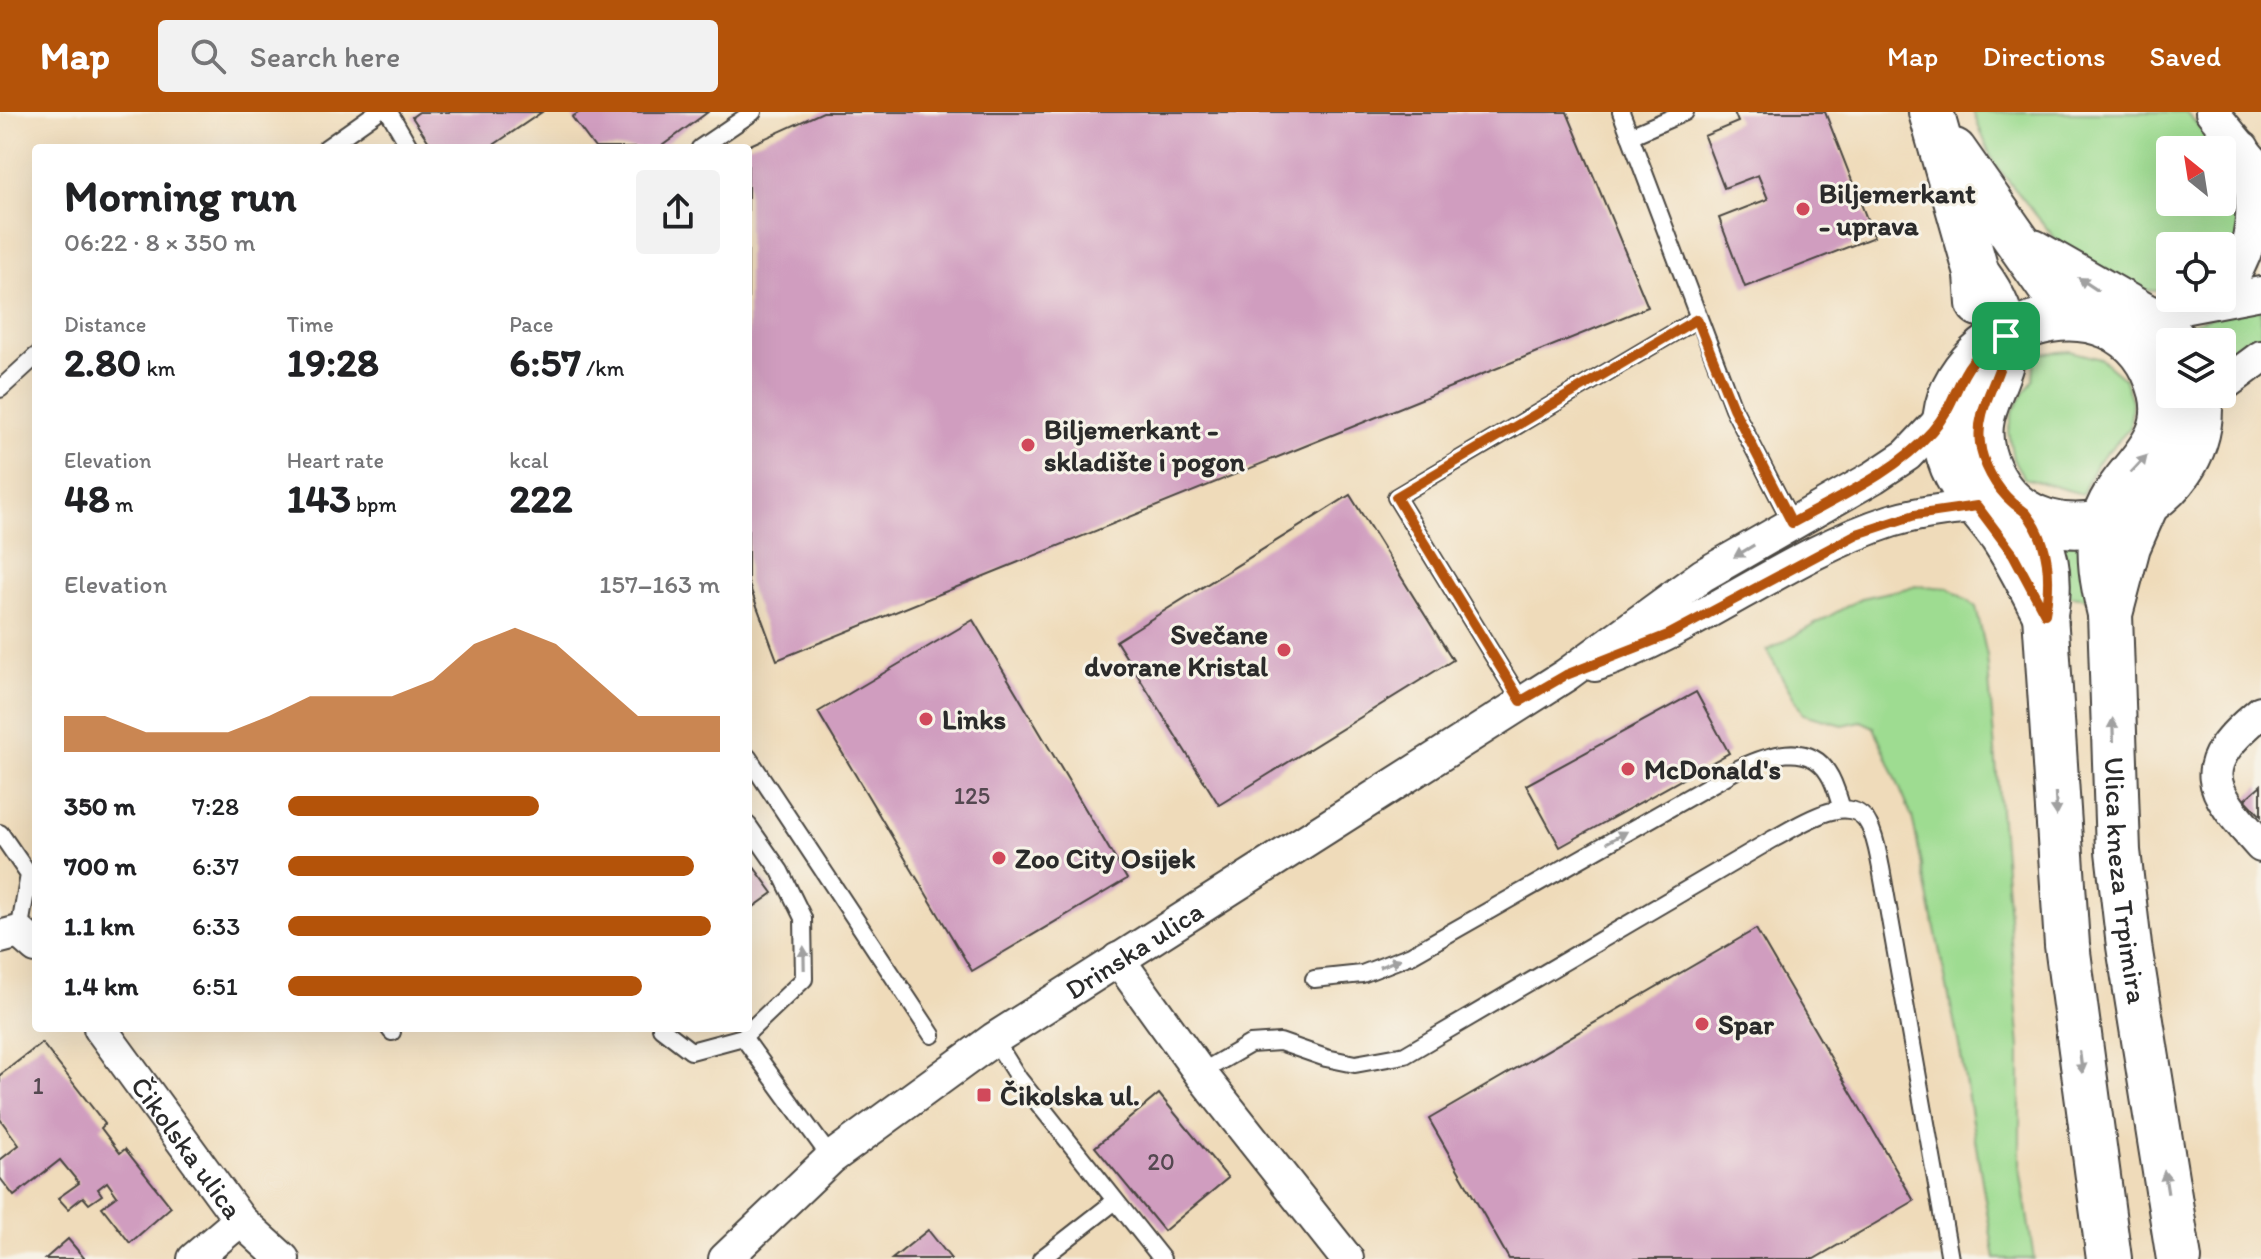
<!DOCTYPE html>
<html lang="en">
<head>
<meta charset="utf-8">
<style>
  :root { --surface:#fff; --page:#f2f2f2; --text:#202124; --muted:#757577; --accent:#b45309 }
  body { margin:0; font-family:Itim,sans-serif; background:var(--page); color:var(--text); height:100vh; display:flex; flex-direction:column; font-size:30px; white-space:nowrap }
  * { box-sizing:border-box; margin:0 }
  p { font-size:26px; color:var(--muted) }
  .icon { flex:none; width:44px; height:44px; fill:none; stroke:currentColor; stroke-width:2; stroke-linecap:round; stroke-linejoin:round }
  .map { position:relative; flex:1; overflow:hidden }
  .side { position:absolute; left:32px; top:32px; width:720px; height:888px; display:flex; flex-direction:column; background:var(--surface); border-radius:8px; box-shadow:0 8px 32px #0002 }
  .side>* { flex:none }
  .needle { width:52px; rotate:330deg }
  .fabs { position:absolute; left:2156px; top:24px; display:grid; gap:16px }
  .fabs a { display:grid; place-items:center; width:80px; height:80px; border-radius:8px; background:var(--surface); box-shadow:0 8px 32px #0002; font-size:40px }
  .pin { position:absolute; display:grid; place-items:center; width:68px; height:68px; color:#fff; margin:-34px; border-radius:16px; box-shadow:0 4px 12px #0006 }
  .round { display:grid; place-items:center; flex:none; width:84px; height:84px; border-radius:8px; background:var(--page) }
  .headline { display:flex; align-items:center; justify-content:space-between; height:136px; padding:0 32px }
  h1 { font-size:44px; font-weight:800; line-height:60px }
  .figures { display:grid; grid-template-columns:repeat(3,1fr); gap:12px; height:136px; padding:8px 32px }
  .figures div { display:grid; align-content:center }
  .figures b { font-size:40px; font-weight:800 }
  .figures small { font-size:22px; font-weight:400 }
  .figures p { font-size:22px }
  .chart { height:224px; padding:16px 32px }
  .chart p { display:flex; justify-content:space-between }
  .chart svg { width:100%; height:144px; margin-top:8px; fill:var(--accent); opacity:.7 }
  ul { padding:0 32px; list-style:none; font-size:26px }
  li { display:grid; grid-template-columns:128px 96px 1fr; align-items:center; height:60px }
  li i { height:20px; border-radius:10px; background:var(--accent) }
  header { display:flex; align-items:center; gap:48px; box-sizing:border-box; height:112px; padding:0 40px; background:var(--accent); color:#fff }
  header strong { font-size:38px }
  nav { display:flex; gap:44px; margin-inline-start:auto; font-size:28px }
  .search { width:560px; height:72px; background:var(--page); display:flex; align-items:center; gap:20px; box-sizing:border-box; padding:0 28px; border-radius:8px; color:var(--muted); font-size:30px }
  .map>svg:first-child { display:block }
  .green { fill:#9edc91; stroke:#64845e; stroke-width:2 }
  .building { fill:#d09dbf }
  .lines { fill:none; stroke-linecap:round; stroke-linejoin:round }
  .lane-casing { stroke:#484540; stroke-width:20 }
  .street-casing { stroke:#484540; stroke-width:36 }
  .primary-casing { stroke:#484540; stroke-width:48 }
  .lane { stroke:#fff; stroke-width:16 }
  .street { stroke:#fff; stroke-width:32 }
  .primary { stroke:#fff; stroke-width:44 }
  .oneway { fill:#a0a0a0 }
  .route-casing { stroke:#fff; stroke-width:16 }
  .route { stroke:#b45309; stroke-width:10 }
  .poi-dot { fill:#d1495b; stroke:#f7f3e8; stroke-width:3 }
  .labels { text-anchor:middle; stroke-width:6; stroke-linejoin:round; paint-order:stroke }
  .number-label { font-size:24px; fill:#544850 }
  .poi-label { font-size:28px; font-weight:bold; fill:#2b2b2b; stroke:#f7f3e8; text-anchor:start }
  .street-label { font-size:28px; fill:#2b2b2b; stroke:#f7f3e8 }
</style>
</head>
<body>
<header>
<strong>Map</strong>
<div class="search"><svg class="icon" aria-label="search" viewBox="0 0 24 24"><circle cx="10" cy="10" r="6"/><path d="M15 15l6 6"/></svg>Search here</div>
<nav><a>Map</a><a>Directions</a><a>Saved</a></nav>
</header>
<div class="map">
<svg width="2261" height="1147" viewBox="0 0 2261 1147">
  <rect width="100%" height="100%" fill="#f7f3e8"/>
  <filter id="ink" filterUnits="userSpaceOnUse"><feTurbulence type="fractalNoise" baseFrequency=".0125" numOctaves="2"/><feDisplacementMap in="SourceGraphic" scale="16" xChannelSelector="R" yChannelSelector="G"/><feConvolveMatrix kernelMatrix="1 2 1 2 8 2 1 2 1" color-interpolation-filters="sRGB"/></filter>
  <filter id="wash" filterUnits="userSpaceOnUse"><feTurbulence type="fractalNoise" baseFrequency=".006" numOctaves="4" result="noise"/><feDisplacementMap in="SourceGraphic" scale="32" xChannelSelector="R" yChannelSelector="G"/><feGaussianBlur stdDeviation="1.8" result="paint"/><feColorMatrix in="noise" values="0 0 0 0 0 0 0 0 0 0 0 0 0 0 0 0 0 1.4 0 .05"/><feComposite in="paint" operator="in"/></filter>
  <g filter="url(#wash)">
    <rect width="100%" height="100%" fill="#efdbba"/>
    <g class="green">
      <polygon points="1973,0 2186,0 2221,38 2170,38 2170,90 2222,90 2222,39 2241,82 2239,125 2222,154 2222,134 2170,134 2170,180 2143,178 2062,135 1993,50"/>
      <polygon points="2261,190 2261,225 2222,248 2222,230 2199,230 2185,213"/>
      <polygon points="2070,239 2101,247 2124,266 2132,289 2130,316 2096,352 2082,382 2024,366 2013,347 2008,319 2013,299 2033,268 2035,242"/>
      <polygon points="2060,428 2091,429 2090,486 2068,484"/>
      <polygon points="1917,474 1949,476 1976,495 1987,544 2020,936 2020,1056 2034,1147 1995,1147 1960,938 1912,705 1874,615 1861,609 1843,613 1803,602 1767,539 1862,486"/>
    </g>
    <g id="blocks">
      <g class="building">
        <polygon points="419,0 542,0 489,36 433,36 412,5"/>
        <polygon points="580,0 708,0 659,36 595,36 572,5"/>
        <polygon points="823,0 1567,0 1648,195 777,548 748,470 748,34"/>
        <polygon points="1734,0 1825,0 1874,125 1745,175 1719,106 1768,87 1758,63 1724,76 1704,24 1738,10"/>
        <polygon points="1350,383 1453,548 1219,693 1116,529"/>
        <polygon points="973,508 1127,767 972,859 818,600"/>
        <polygon points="1696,580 1729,641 1560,735 1526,673"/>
        <polygon points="2261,673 2261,704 2245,687"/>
        <polygon points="748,747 773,781 748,799"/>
        <polygon points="1756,817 1914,1089 1814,1147 1509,1147 1429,1007"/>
        <polygon points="42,931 105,1012 101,1016 120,1041 125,1037 171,1095 130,1131 102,1095 117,1084 107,1070 98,1077 102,1083 89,1092 83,1085 68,1097 58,1086 79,1071 60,1048 14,1084 0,1066 0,1048 19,1033 0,1007 0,963"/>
        <polygon points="1159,982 1228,1066 1164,1119 1095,1035"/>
        <polygon points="928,1118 951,1147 892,1147"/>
        <polygon points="68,1127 85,1147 45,1147"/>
      </g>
    </g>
  </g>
  <g filter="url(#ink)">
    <use href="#blocks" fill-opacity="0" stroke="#484540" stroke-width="2"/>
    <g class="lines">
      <g class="lane-casing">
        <g id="lane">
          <polyline points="389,0 410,36"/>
          <polyline points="1621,0 1733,296 1792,411"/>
          <polyline points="1630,24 1685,0"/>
          <polyline points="326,36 377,0"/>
          <polyline points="700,36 753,0"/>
          <polyline points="0,277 36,244"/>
          <polyline points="1521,589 1396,385 1697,207"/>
          <polyline points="748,645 932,923"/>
          <polyline points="0,721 29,763 19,820"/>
          <path d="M1314,867l48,-5 49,-19 329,-187c26,-12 68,-28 88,5 7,10 10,24 14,36"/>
          <polyline points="389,916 392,920"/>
          <polyline points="661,916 691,939 743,925 804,867 803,806 780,759 748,713"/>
          <polyline points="743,925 831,1046"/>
          <polyline points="994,927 1019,967 1162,1147"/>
          <path d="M1200,961l50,-29 30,-2 46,16 29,6 50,-9 368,-216c24,-12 78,-51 96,-14 7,13 9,29 12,43l69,391"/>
          <polyline points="1041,1147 1114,1090"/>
        </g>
      </g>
      <g class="street-casing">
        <g id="street">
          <polyline points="2212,0 2254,51"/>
          <path d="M2222,180c37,-46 35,-90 21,-144"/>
          <polyline points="2135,205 2261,181"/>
          <polyline points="2222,274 2261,245"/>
          <path d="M1595,553c104,-36 192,-110 296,-144 33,-10 68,-13 103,-16"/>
          <path d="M2261,600c-68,56 -53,75 0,134"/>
          <polyline points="0,825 19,820 36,835"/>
          <polyline points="1118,847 1200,961 1347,1147"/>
          <path id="s1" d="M100,916l140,192 43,39"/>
          <polyline points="194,1147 240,1108"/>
          <path id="s2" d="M725,1147l106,-101 163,-119 572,-364 137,-100 171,-98 33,-22 39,-41"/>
        </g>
      </g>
      <g class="primary-casing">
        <g id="primary">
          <polyline points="1931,0 1977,162 1979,192"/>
          <polyline points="1954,39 2058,187 2078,206"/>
          <polyline points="2033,140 2145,204 2164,216 2175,230"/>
          <path d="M1977,162c72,96 -26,116 13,198 51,107 224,39 209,-78"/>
          <path id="s3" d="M2146,393l-18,41 -18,68 8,237 11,95 50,313"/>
          <path d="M2025,400c21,34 27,63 20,102l22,331 42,314"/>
          <path d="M2045,502c-14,-27 -27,-54 -44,-79 -21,-29 -46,-50 -54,-86 -26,-118 178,-194 214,-57 15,59 -48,81 -58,133 -6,30 0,60 7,89"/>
        </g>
      </g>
      <use href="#lane" class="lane"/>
      <use href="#street" class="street"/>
      <use href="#primary" class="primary"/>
    </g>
    <defs><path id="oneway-solid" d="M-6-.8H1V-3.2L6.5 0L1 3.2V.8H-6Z" transform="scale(2)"/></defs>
    <g class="oneway">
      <use href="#oneway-solid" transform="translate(2088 172) rotate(-147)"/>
      <use href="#oneway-solid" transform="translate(2139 352) rotate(-47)"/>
      <use href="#oneway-solid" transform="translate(1744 439) rotate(149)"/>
      <use href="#oneway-solid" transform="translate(2113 618) rotate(-92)"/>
      <use href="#oneway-solid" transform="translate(2056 692) rotate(87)"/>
      <use href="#oneway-solid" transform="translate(1617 725) rotate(-29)"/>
      <use href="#oneway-solid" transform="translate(804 846) rotate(-91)"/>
      <use href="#oneway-solid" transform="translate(1390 851) rotate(-21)"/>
      <use href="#oneway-solid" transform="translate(2081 950) rotate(83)"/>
      <use href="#oneway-solid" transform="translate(2166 1070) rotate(-99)"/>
    </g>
  </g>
  <g class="lines" filter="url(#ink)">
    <g class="route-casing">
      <path id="route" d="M1697,207l36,89 59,115c47,-26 103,-50 140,-92 33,-37 20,-67 74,-95 -1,40 -31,68 -26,107 2,20 16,45 32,59 4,4 10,7 14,11 24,29 25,67 19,101l-32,-60 -36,-48 -62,9 -58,19 -189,101 -102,40 -45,26 -125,-204z"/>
    </g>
    <use href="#route" class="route"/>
  </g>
  <g class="poi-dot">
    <circle cx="1803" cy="97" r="8"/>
    <circle cx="1028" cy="333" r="8"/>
    <circle cx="1284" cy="538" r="8"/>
    <circle cx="926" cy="607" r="8"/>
    <circle cx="1628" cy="657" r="8"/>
    <circle cx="999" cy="746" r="8"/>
    <circle cx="1702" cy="912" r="8"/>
    <rect x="976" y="975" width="16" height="16" rx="4"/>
  </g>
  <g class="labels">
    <g class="number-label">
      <text x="972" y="692">125</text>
      <text x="38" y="982">1</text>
      <text x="1161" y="1058">20</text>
    </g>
    <g class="poi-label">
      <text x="1819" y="91">Biljemerkant<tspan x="1819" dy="32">- uprava</tspan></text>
      <text x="1044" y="327">Biljemerkant -<tspan x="1044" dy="32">skladište i pogon</tspan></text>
      <text x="1268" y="532" text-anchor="end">Svečane<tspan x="1268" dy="32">dvorane Kristal</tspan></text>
      <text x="942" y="617">Links</text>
      <text x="1644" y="667">McDonald's</text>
      <text x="1015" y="756">Zoo City Osijek</text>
      <text x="1718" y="922">Spar</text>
      <text x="1000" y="993">Čikolska ul.</text>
    </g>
    <g class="street-label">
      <text dy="10" stroke="none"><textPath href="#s3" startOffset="382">Ulica kneza Trpimira</textPath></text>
      <text dy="10" stroke="none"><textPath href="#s2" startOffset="514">Drinska ulica</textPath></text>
      <text dy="10" stroke="none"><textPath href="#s1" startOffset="148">Čikolska ulica</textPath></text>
    </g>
  </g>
</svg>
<div class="fabs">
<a><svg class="needle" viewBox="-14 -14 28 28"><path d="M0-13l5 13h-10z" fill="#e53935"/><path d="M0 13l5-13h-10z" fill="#757577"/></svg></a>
<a><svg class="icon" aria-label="locate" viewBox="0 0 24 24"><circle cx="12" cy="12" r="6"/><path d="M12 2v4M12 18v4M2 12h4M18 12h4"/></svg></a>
<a><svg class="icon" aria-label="layers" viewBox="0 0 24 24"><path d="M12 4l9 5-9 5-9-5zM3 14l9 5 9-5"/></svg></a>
</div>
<div class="pin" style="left:2006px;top:224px;background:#1e9e55"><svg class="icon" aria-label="arrive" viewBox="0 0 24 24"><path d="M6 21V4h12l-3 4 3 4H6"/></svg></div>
<section class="side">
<div class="headline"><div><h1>Morning run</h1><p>06:22 · 8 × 350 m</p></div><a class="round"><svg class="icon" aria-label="share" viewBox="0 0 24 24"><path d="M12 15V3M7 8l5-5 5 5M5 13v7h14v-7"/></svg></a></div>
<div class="figures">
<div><p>Distance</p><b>2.80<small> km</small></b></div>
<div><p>Time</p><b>19:28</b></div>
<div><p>Pace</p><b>6:57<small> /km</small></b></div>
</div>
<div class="figures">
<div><p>Elevation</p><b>48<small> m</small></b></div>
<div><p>Heart rate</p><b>143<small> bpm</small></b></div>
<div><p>kcal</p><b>222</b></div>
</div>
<div class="chart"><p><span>Elevation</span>157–163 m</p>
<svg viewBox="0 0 160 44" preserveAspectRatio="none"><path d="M0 44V33L10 33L20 38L30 38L40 38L50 33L60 27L70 27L80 27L90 22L100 11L110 6L120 11L130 22L140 33L150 33L160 33V44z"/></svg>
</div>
<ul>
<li><b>350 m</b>7:28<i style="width:58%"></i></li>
<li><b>700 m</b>6:37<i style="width:94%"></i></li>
<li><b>1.1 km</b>6:33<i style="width:98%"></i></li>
<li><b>1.4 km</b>6:51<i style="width:82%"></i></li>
</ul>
</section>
</div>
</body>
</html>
